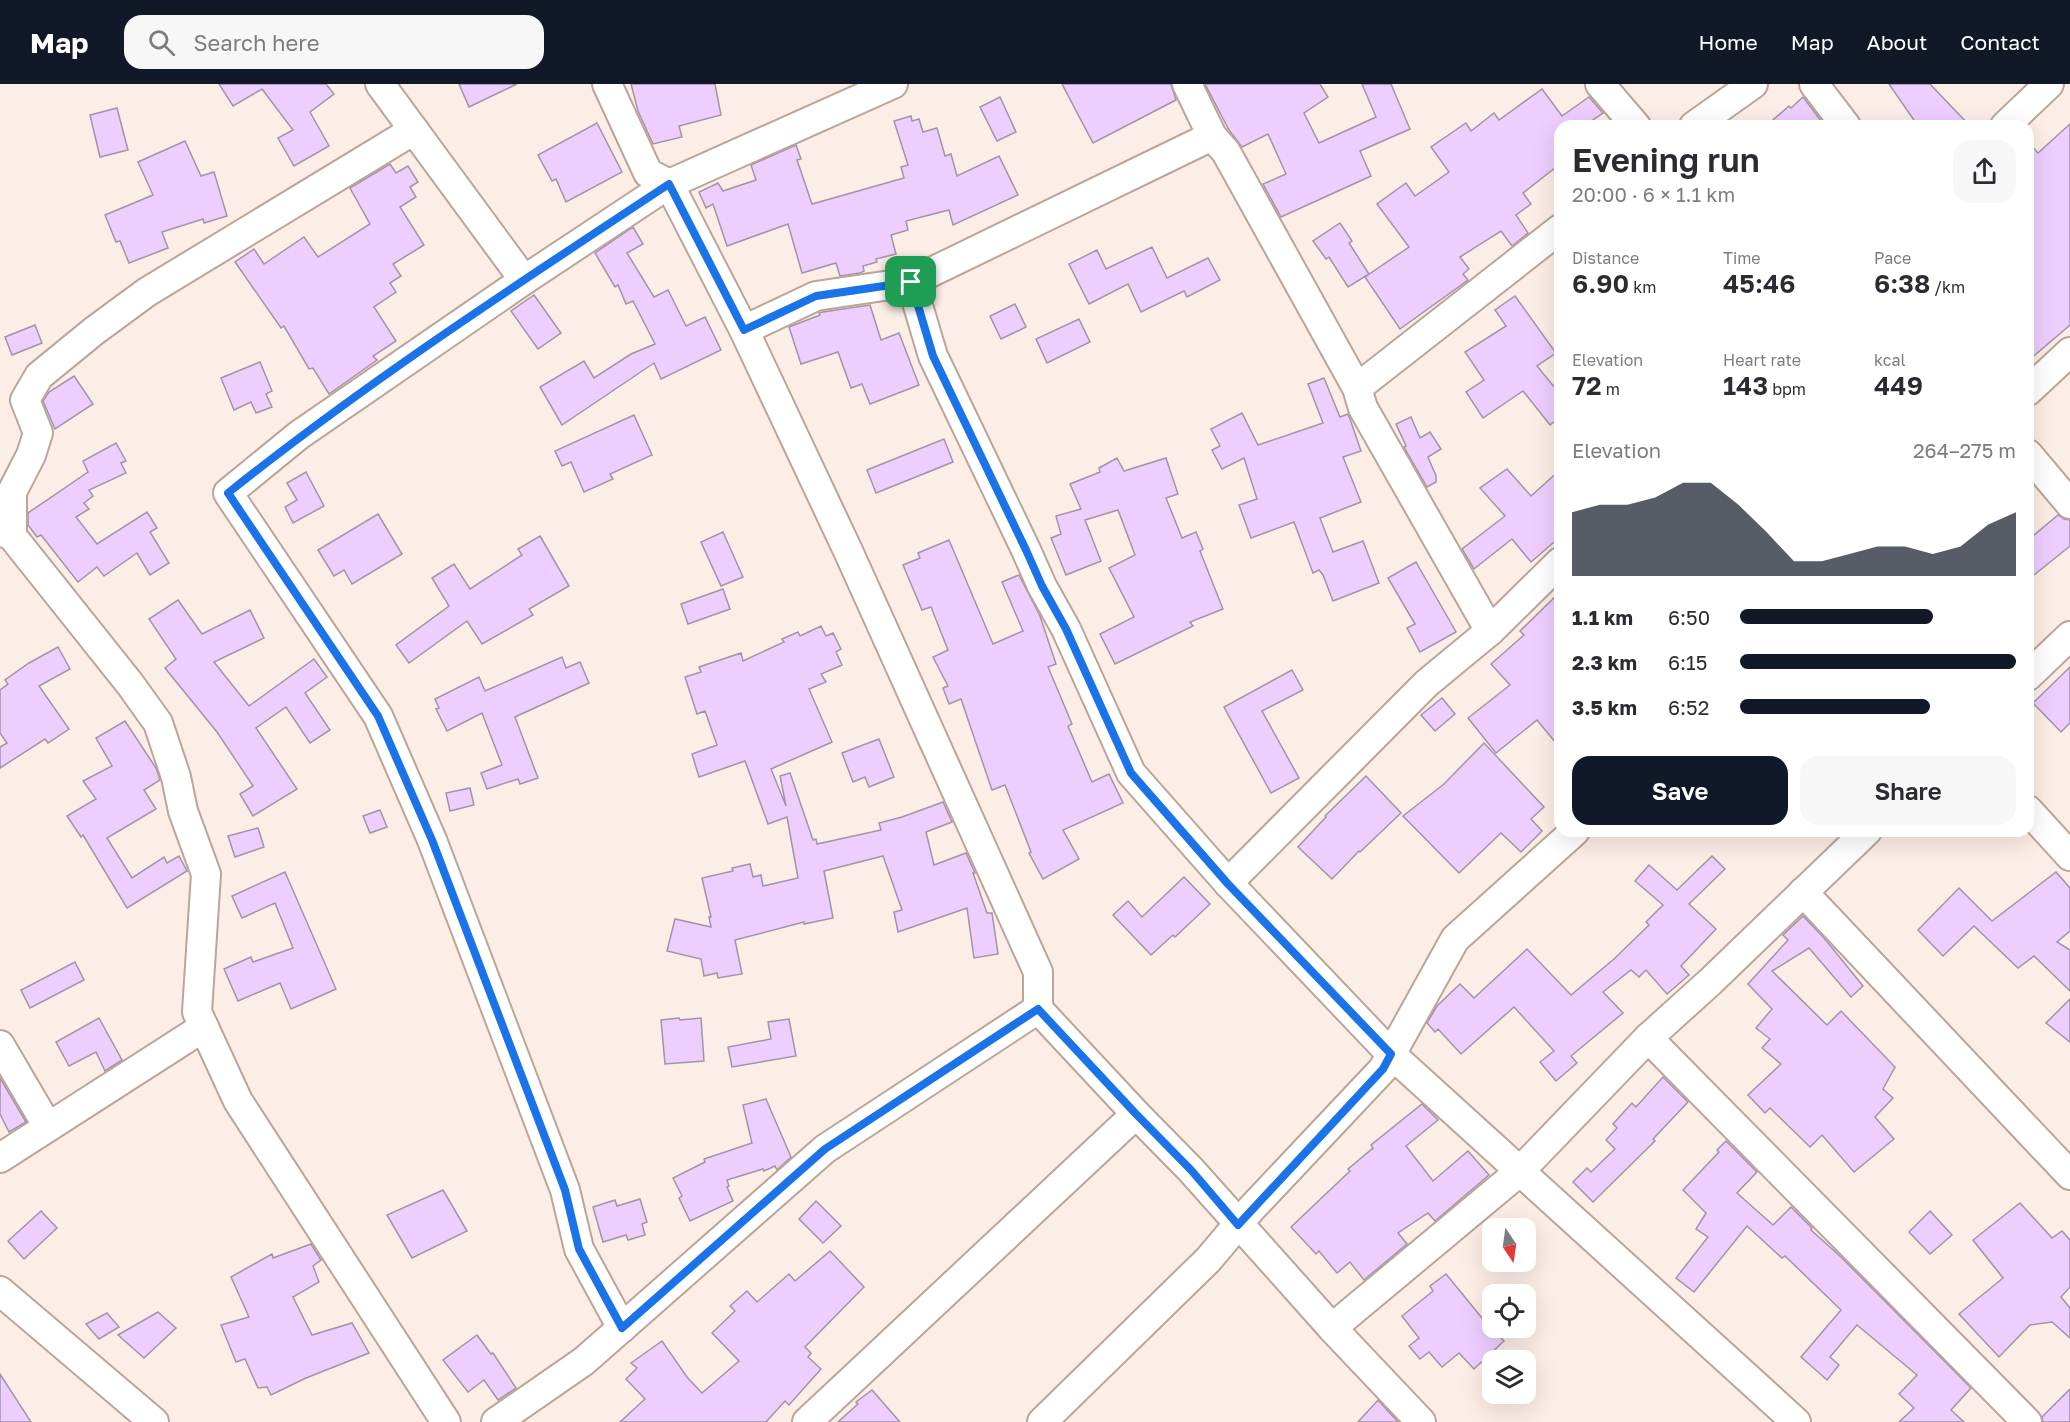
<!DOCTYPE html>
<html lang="en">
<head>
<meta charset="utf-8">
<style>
  :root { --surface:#fff; --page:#f7f7f7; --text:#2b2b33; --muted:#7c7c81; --accent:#111827 }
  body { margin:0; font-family:"Golos Text",sans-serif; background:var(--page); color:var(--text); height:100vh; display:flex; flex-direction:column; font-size:22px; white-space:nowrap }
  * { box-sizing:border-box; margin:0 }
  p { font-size:20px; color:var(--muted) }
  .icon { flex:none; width:33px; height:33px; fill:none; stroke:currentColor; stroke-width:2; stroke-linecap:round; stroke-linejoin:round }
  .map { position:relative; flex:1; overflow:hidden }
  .side { position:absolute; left:1554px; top:36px; width:480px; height:717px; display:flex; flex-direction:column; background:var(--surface); border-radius:18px; box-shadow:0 6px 24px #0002 }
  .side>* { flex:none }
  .needle { width:39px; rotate:167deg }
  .controls { position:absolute; left:1482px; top:1134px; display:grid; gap:12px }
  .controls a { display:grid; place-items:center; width:54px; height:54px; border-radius:12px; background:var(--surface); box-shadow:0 6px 24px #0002; font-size:30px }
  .pin { position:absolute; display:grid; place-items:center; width:51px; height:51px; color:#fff; margin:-26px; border-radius:12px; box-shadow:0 3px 9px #0006 }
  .round { display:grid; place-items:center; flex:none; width:63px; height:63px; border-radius:18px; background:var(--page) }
  .headline { display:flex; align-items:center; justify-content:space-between; height:102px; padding:0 18px }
  h1 { font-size:33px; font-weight:600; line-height:45px }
  .stats { display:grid; grid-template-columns:repeat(3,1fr); gap:9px; height:102px; padding:6px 18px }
  .stats div { display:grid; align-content:center }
  .stats b { font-size:26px; font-weight:600 }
  .stats small { font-size:16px; font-weight:400 }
  .stats p { font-size:16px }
  .chart { height:168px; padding:12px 18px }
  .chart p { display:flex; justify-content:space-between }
  .chart svg { width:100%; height:108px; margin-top:6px; fill:var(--accent); opacity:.7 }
  .button { display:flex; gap:12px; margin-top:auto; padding:12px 18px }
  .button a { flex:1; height:69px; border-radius:18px; background:var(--accent); color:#fff; font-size:24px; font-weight:600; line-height:69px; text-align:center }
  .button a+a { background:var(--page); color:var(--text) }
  ul { padding:0 18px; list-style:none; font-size:20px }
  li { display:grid; grid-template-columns:96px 72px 1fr; align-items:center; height:45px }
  li i { height:15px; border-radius:8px; background:var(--accent) }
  header { display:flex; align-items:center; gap:36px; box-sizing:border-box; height:84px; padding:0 30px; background:var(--accent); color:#fff }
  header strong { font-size:28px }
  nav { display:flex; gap:33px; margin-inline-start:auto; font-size:21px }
  .search { width:420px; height:54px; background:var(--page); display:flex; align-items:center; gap:15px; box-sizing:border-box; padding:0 21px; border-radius:18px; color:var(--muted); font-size:22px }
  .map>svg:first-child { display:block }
  .building { fill:#eecefe; stroke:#a194a7; stroke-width:1.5 }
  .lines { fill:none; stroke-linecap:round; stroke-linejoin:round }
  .minor-casing { stroke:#bba599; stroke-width:32 }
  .minor { stroke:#fff; stroke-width:28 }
  .route-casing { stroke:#fff; stroke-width:12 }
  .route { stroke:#1a73e8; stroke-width:8 }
</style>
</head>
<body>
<header>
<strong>Map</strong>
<div class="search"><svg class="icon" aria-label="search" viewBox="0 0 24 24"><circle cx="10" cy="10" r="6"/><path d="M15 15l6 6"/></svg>Search here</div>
<nav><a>Home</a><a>Map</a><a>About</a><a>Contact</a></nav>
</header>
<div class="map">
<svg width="2070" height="1338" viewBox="0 0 2070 1338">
  <rect width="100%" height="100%" fill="#fceee6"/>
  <g class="building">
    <polygon points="219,0 326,0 334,10 310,28 329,62 294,82 278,54 293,46 262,5 233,22"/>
    <polygon points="459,0 517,0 469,23"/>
    <polygon points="631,0 715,0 721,31 679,42 682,53 653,60 638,27"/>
    <polygon points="1062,0 1171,0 1176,16 1093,59"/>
    <polygon points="1205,0 1320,0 1328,13 1304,29 1319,59 1376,33 1362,0 1391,0 1410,45 1360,67 1371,92 1281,133 1263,100 1286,90 1268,50 1242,63 1229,46"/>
    <polygon points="1889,0 1930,0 1970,42 1918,42"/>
    <polygon points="1542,5 1562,32 1589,13 1603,29 1584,42 1560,42 1560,80 1523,109 1531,120 1516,131 1528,149 1512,162 1501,147 1460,173 1469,185 1463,190 1468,196 1400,245 1365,193 1409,163 1377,120 1406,99 1415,112 1449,88 1431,63 1466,39 1471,47 1494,29 1499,36"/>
    <polygon points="1000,13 1016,48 997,57 980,23"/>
    <polygon points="1803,13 1825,42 1766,42 1789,22 1791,24"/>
    <polygon points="117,24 128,66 100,73 90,31"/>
    <polygon points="911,32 912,37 919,35 923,48 937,44 945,72 951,70 957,92 999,72 1018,111 953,141 949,126 906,137 908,146 891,151 896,170 876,175 877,178 863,182 864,187 860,189 840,192 836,179 802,189 788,140 727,162 713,120 706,124 699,108 718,99 723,107 756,96 751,81 796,61 801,75 797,76 812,120 904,94 901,83 908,81 894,37"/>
    <polygon points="597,39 622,88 566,118 556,95 552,97 538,71"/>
    <polygon points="2070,40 2070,241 2028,277 2028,58 2038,69"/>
    <polygon points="185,57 201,92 214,88 227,132 204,139 203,135 162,148 168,164 129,179 120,157 116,158 105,131 153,111 138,78"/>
    <polygon points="390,80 396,89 408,82 418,98 410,103 416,113 400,123 424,161 393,180 401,192 390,199 396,208 374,223 396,257 373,272 377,276 329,310 313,284 309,285 284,242 281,244 235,178 254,165 264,180 304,153 318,173 370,140 350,104"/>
    <polygon points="1340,139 1352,157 1349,159 1369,190 1348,203 1329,173 1326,175 1313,157"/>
    <polygon points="633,143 643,160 627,169 654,213 668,206 686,242 705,233 721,266 661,295 654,279 562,341 540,303 584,277 594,294 631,270 655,260 633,217 626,220 618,201 615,203 595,169"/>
    <polygon points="1152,163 1167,194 1208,174 1220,196 1187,213 1184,207 1141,228 1128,200 1089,220 1069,180 1097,166 1106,185"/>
    <polygon points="534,211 561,249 538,265 511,227"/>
    <polygon points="1515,212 1556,269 1537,282 1560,310 1560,333 1550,341 1523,307 1483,334 1466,308 1484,296 1465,268 1506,242 1495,226"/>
    <polygon points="1015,220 1026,243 1001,255 990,232"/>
    <polygon points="870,221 881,256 899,249 919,301 870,320 862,300 851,304 838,268 801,280 789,243 820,231 819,229 823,228"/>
    <polygon points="1079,235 1090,258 1047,279 1036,255"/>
    <polygon points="35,241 42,259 12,271 5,253"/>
    <polygon points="260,278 272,307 266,310 272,323 256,329 251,318 234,326 221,294"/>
    <polygon points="74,292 93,320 55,345 43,317 49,308"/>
    <polygon points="1324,294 1340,333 1348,330 1350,335 1361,367 1343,373 1361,418 1320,434 1333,468 1363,457 1379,499 1333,517 1323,491 1319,486 1313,489 1294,438 1251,454 1239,421 1257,415 1244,374 1222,385 1212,366 1220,362 1211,345 1242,329 1258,361 1323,339 1308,300"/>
    <polygon points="634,331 652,371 610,390 613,395 584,408 571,378 562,382 555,367"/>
    <polygon points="1411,333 1420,354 1430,348 1441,365 1428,373 1436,392 1436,398 1427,403 1404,363 1406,362 1396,340"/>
    <polygon points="944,355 953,378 876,409 867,386"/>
    <polygon points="116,359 126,377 121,379 126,389 89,406 93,412 84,419 89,425 76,433 97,460 147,428 157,444 150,448 169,479 150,491 137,469 104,492 97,483 78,498 41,451 37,453 28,441 28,429 88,388 83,377"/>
    <polygon points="1117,374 1124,387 1166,374 1178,410 1166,414 1182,454 1196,448 1203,465 1200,467 1223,525 1190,538 1193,542 1115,580 1100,550 1134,533 1109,484 1135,471 1118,426 1085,436 1101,477 1066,491 1051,454 1061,450 1056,432 1081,425 1070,400 1100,388 1099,384"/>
    <polygon points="1507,385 1531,412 1560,386 1560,453 1531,478 1512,455 1474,485 1462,465 1505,432 1480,404"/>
    <polygon points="306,388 324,422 293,439 285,423 297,416 287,399"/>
    <polygon points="378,430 402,470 352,500 344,486 334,492 318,466"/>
    <polygon points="2058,431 2064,435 2070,436 2070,462 2034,491 2028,481 2028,456"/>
    <polygon points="723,448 743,493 721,502 701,458"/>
    <polygon points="540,452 569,502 529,525 533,531 482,560 467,537 409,579 396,561 449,522 432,494 454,480 470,505 522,471 518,465"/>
    <polygon points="949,456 993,560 1023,547 1002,498 1019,491 1040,532 1056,580 1048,583 1072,640 1068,642 1092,698 1109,690 1123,719 1063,746 1079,775 1043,795 1029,769 1031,768 1005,701 992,706 961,615 949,620 943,604 948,602 933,573 948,566 931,523 922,526 903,481 920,474 918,469"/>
    <polygon points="1416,478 1456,548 1420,568 1407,544 1415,540 1388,494"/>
    <polygon points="723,505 730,525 688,540 681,520"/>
    <polygon points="1560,508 1560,664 1537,636 1496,669 1468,634 1510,601 1491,580 1524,551 1520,547"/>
    <polygon points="178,516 202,550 250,526 264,554 214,578 249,622 314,575 327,593 305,609 330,646 310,659 286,623 256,644 297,705 253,732 240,710 253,702 217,648 165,584 176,575 149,535"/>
    <polygon points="821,542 826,552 833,549 841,565 836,568 842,581 821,590 826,598 809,605 832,658 771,685 786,722 780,692 790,689 813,756 816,755 817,760 881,746 879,739 902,733 943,718 952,738 926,748 934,781 966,769 975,789 973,789 987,829 992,829 998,870 974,874 967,824 898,848 894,828 902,826 883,772 824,787 833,834 804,840 804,838 735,856 742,890 718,894 717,889 704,892 701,875 667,867 675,835 711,843 709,833 711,833 702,794 733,787 732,784 750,780 753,793 761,791 763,802 798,794 787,733 768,740 745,677 699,693 692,670 717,661 705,627 697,630 685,593 701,588 699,583 741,569 743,577 784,558 782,555 798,548 800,552"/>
    <polygon points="58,563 70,585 39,602 69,645 48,659 45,655 0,684 0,663 7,659 0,649 0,606 8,600 5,596 29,579"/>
    <polygon points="562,573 566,584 580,578 589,599 515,633 538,694 520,700 518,695 487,705 481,689 502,681 482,629 447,647 436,625 439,624 435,615 479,593 485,607"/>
    <polygon points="2070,583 2070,639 2061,648 2033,619"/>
    <polygon points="1292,586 1303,606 1262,627 1299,694 1271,709 1224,623"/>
    <polygon points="1442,614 1455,630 1435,647 1421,631"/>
    <polygon points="125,637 156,684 160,696 144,706 156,725 107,754 132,794 164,773 167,779 179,772 187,787 127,824 83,751 81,753 67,732 96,715 83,697 112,682 96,654"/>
    <polygon points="879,655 894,693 869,703 865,693 853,698 842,669"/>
    <polygon points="1484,659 1544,723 1531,735 1542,747 1521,768 1501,749 1459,789 1403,732 1444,700"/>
    <polygon points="1366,692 1401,729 1360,768 1359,767 1332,795 1298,763 1326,733 1325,732"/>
    <polygon points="470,704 474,721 450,727 446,709"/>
    <polygon points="380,726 387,743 370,749 363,732"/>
    <polygon points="258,744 264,763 235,773 228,752"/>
    <polygon points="1712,772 1725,785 1689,820 1716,845 1681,882 1689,891 1667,910 1646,886 1639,893 1631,886 1603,908 1623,929 1571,972 1577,979 1556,997 1540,978 1554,967 1514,923 1461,970 1438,945 1435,948 1427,939 1437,922 1460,900 1474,914 1527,865 1571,911 1614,875 1649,841 1646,838 1663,821 1635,797 1649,781 1677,806"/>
    <polygon points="285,788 336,905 291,925 280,899 238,917 224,885 251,873 253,878 293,864 275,819 242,834 232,812"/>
    <polygon points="2056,788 2070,804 2070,847 2057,858 2070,866 2070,907 2034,872 2018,884 1974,842 1943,872 1918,846 1959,804 1992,837"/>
    <polygon points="1184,793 1210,820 1175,853 1173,851 1151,871 1113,831 1128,817 1142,833"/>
    <polygon points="1803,832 1824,854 1863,902 1851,913 1809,864 1772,887 1827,941 1841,927 1895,983 1883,1005 1893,1014 1875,1033 1894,1055 1854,1088 1822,1051 1810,1063 1770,1024 1765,1029 1748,1011 1781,980 1762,964 1770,955 1756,944 1772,925 1748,900 1788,856 1783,851"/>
    <polygon points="75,878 84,896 30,924 21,906"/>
    <polygon points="2070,915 2070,958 2046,939"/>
    <polygon points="99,934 122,976 105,987 96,968 69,982 56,958"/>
    <polygon points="679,934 680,936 701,934 704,977 665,980 661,936"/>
    <polygon points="789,935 796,972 732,983 728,963 771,955 768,938"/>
    <polygon points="1663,993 1688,1018 1653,1055 1655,1057 1593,1118 1573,1098 1587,1084 1591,1088 1615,1065 1606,1056 1617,1044 1613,1040 1632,1019 1636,1023"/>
    <polygon points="0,994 26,1038 9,1048 0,1030"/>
    <polygon points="766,1015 791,1073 777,1086 775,1082 764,1087 763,1085 727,1096 729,1102 727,1103 733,1117 690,1137 679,1114 682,1112 673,1094 705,1078 704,1075 752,1059 743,1021"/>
    <polygon points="1422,1020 1438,1036 1406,1062 1433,1097 1468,1067 1489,1091 1435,1137 1428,1129 1398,1149 1407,1160 1364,1196 1350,1178 1337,1189 1319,1167 1316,1170 1291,1143 1350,1087 1348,1085 1373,1064 1371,1061"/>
    <polygon points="1726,1057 1757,1088 1737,1109 1773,1141 1791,1123 1812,1144 1811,1146 1841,1173 1971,1304 1951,1326 1964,1338 1899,1338 1914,1324 1899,1310 1917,1291 1857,1241 1830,1273 1839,1281 1827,1296 1801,1273 1841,1226 1785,1172 1782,1174 1747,1142 1694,1208 1676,1194 1708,1153 1696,1145 1706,1129 1683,1106 1719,1068 1717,1066"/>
    <polygon points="443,1106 467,1147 412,1174 387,1131"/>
    <polygon points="640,1115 647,1138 642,1140 645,1151 628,1156 626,1151 603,1158 593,1123 615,1116 617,1122"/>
    <polygon points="816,1117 841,1142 823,1159 799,1135"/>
    <polygon points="2020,1119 2052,1154 2062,1147 2070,1156 2070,1203 2061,1213 2070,1224 2070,1254 2052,1238 2030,1241 1999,1273 1959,1230 2003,1194 1973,1156"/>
    <polygon points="41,1127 57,1144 24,1175 8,1157"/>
    <polygon points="1930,1127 1952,1151 1930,1170 1909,1148"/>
    <polygon points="311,1160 321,1176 313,1182 319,1198 293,1213 312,1251 352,1239 369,1269 306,1294 271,1311 267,1303 258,1304 245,1275 236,1278 221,1241 249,1233 231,1193 272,1170 273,1174"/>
    <polygon points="830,1167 864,1203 805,1263 811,1269 808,1273 821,1285 789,1321 785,1317 766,1338 620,1338 645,1315 626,1295 637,1284 631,1279 662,1257 687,1293 702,1309 739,1277 712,1249 735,1227 730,1222 747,1207 757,1218 789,1190 795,1197"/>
    <polygon points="1446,1190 1482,1234 1504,1257 1474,1285 1459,1269 1442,1283 1429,1268 1420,1275 1409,1262 1419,1254 1402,1232 1433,1207 1430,1202"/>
    <polygon points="158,1228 176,1244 144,1274 118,1251"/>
    <polygon points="107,1229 119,1243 99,1255 86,1240"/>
    <polygon points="477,1251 491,1270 493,1269 516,1304 498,1316 484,1296 468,1308 443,1276"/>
    <polygon points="0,1290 31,1338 0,1338"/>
    <polygon points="2070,1305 2070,1338 2043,1338 2042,1333"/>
    <polygon points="872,1306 900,1338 838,1338 858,1320 856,1318"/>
    <polygon points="1378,1316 1398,1338 1358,1338"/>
  </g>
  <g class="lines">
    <g class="minor-casing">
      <g id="minor">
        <polyline points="380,0 524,196"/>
        <polyline points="607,0 648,89 669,100 744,246 849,469 1038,888 1038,925 1136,1030 1191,1086 1332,1244 1421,1338"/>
        <polyline points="1187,0 1212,52 1226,68 1357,304 1363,324 1490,547"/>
        <polyline points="1600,0 1636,42"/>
        <polyline points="1814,0 1846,42"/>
        <polyline points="1694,42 1753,0"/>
        <polyline points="2005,42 2049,0"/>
        <polyline points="911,198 933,272 1026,466 1042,502 1066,545 1131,689 1228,799 1391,970 1796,1338"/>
        <polyline points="744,246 816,212 911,198 1212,52"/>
        <polyline points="1357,304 1560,145"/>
        <polyline points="2028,307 2070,268"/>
        <polyline points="2028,370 2070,420"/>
        <polyline points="0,447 12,452 130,600 158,639 176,693 183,727 206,790 197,928 238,1017 446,1338"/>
        <polyline points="12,452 12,408 31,371 38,349 25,316 39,292 94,247 147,208 414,46"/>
        <polyline points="2028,592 2070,552"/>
        <polyline points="2028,726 2070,772"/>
        <polyline points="1228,799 1427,599 1490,547 1560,478"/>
        <polyline points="1803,808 2070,1091"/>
        <polyline points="1648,954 2027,1338"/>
        <polyline points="0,961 48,1043"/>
        <polyline points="0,1074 204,943"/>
        <polyline points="0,1207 154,1338"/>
        <polyline points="622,1244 579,1165 565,1106 432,756 378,632 228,409 299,351 524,196 669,100 893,0"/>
        <polyline points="1332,1244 1519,1088 1648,954 1710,898 1867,747"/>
        <polyline points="496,1338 584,1277 825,1065 1038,925"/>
        <polyline points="807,1338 1136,1030"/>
        <polyline points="1042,1338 1208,1176 1251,1125 1383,985 1455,855 1575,747"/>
      </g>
    </g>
    <use href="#minor" class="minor"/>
  </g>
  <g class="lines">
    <g class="route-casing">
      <path id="route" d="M669,100l75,146 72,-34 95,-14 22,74 93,194 16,36 24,43 65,144 97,111 163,170 -8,15 -145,156 -47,-55 -55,-56 -98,-105 -213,140 -203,179 -43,-79 -14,-59 -133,-350 -54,-124 -150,-223c140,-112 291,-210 441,-309z"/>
    </g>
    <use href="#route" class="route"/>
  </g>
</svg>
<div class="controls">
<a><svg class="needle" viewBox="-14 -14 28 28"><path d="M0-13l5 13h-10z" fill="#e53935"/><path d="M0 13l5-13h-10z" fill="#7c7c81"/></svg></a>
<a><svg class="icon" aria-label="locate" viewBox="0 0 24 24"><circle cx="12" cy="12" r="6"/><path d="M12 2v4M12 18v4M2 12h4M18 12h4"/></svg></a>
<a><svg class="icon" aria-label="layers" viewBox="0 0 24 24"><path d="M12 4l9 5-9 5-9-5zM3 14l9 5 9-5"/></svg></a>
</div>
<div class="pin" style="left:911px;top:198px;background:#1e9e55"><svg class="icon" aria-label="arrive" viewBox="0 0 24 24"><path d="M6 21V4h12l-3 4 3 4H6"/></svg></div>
<section class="side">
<div class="headline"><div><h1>Evening run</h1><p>20:00 · 6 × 1.1 km</p></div><a class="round"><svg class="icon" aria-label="share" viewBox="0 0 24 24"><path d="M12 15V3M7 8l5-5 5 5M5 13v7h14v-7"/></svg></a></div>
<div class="stats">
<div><p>Distance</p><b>6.90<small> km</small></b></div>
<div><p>Time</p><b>45:46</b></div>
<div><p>Pace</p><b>6:38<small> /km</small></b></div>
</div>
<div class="stats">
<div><p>Elevation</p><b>72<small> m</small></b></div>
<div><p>Heart rate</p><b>143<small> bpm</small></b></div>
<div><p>kcal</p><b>449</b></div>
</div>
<div class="chart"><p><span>Elevation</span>264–275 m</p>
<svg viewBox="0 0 160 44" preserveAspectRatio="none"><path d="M0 44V18L10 15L20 15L30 12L40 6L50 6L60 15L70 26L80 38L90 38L100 35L110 32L120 32L130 35L140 32L150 23L160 18V44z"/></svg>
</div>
<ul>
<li><b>1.1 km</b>6:50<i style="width:70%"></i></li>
<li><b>2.3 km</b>6:15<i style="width:100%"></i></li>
<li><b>3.5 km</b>6:52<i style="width:69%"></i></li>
</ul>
<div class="button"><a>Save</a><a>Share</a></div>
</section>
</div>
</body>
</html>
